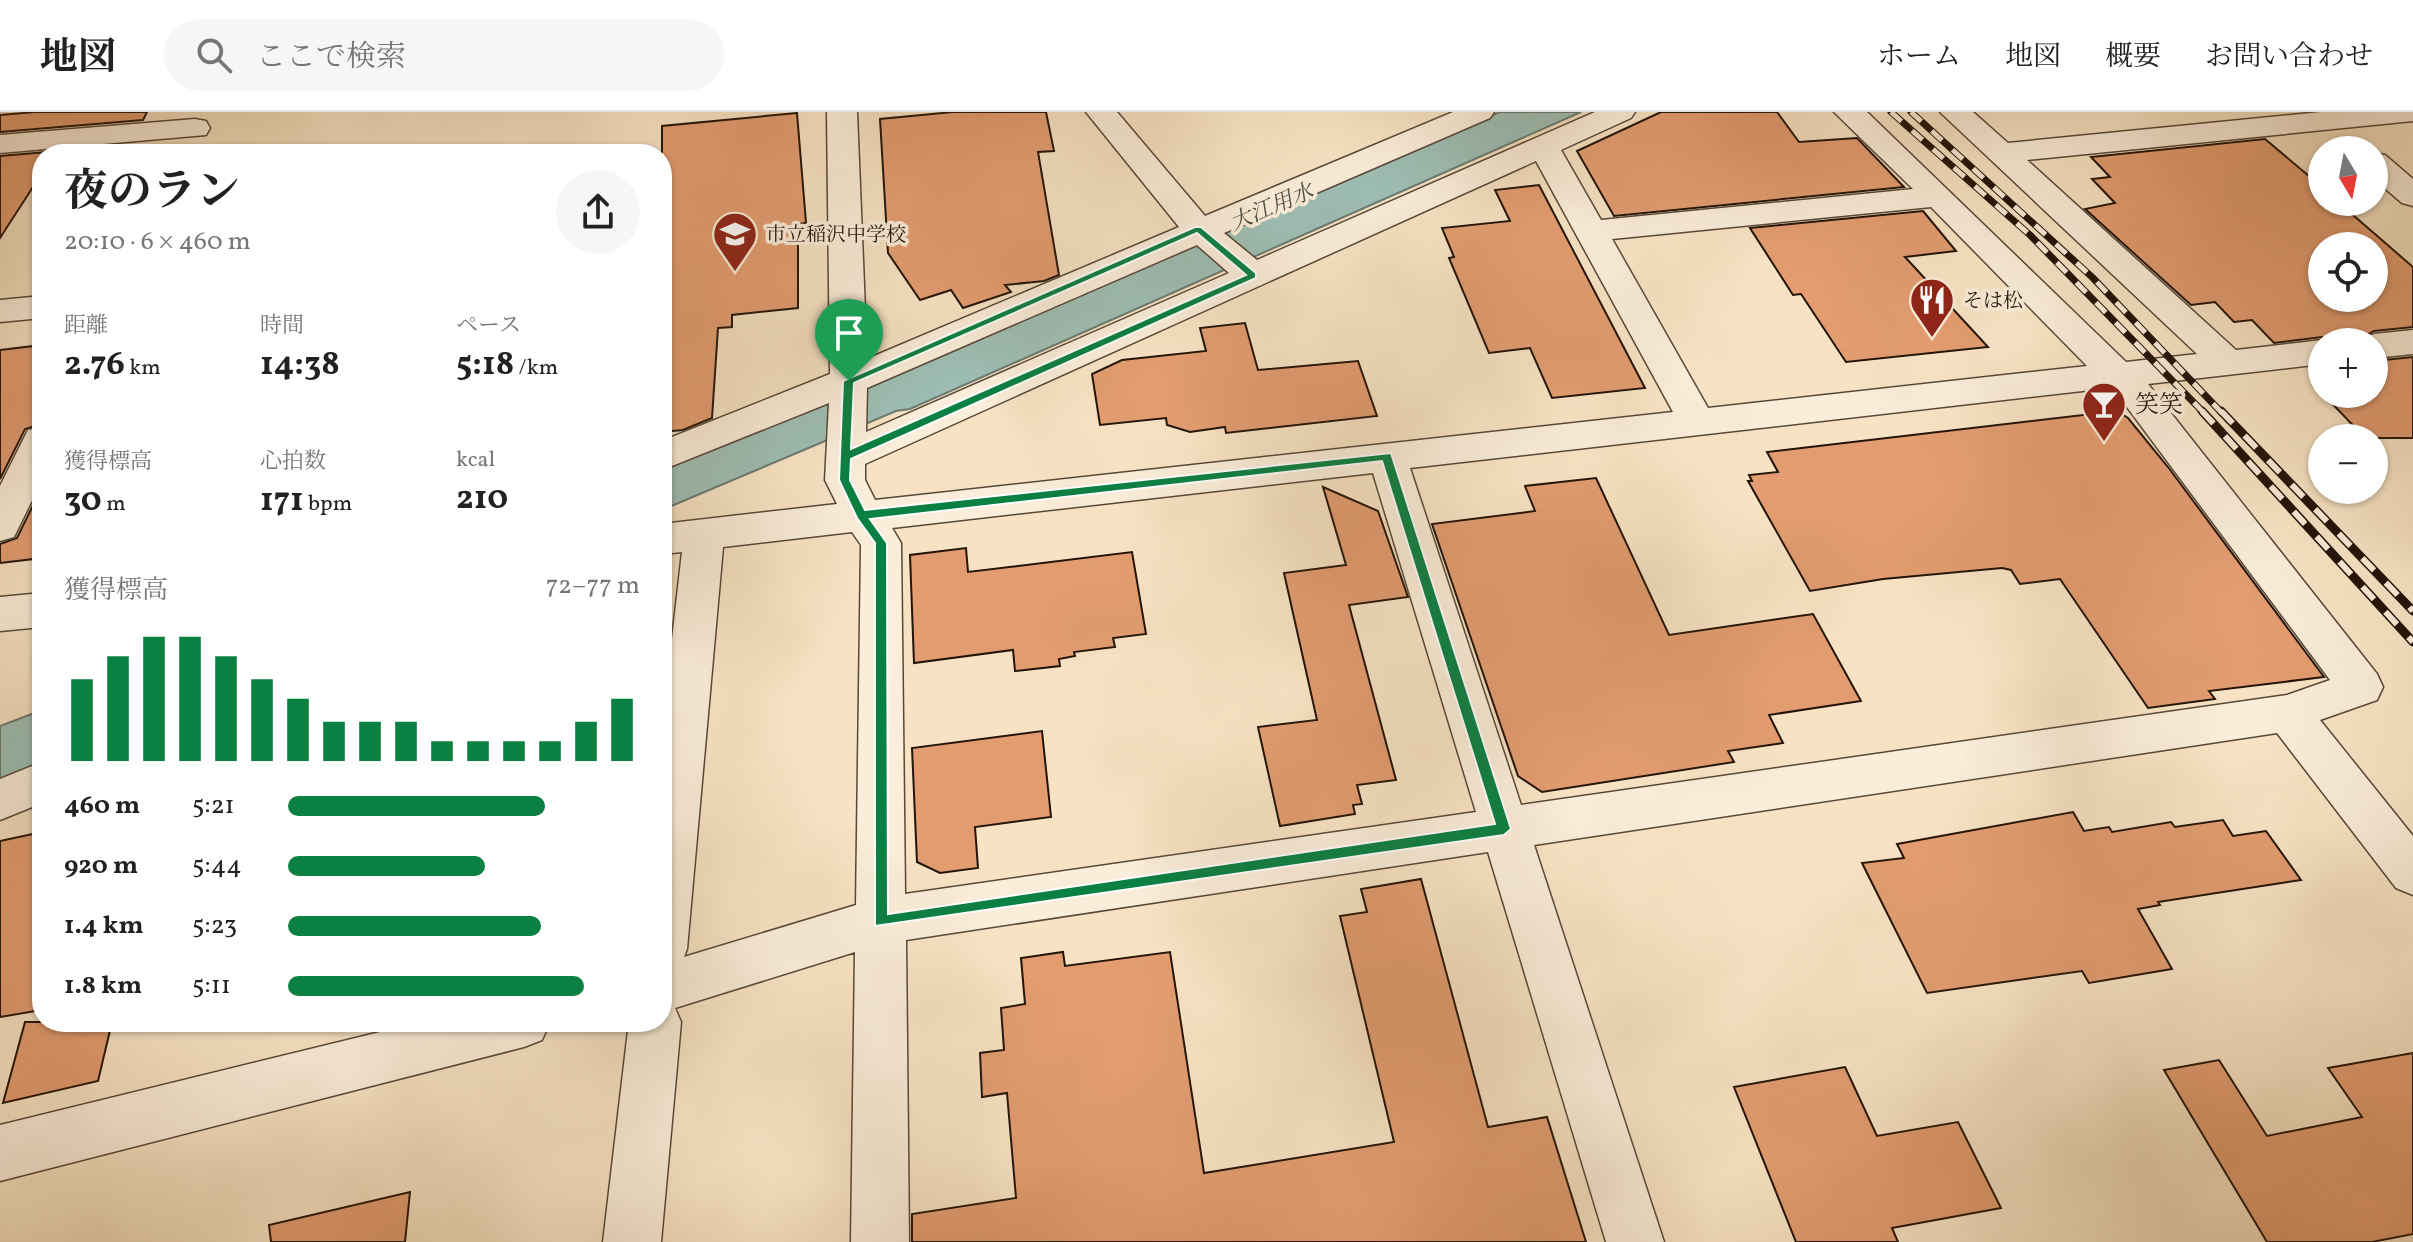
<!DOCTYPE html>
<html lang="ja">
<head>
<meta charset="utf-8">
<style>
  :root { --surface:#fff; --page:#f6f6f6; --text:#222; --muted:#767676; --line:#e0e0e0; --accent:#0b8043 }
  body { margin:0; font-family:Vollkorn,"Noto Serif JP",serif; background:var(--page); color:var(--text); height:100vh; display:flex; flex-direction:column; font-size:30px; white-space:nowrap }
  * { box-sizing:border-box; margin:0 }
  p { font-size:26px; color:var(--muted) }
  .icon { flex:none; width:44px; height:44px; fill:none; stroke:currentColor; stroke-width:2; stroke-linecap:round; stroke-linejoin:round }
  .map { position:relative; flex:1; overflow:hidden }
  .side { position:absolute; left:32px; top:32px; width:640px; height:888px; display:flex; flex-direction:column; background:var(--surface); border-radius:32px; box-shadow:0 2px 6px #0004 }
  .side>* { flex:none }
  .needle { width:52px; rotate:170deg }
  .controls { position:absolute; left:2308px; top:24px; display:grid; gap:16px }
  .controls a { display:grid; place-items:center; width:80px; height:80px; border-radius:50%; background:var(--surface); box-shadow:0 2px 6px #0004; font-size:40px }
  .pin { position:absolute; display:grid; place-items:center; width:68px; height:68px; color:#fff; margin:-82px -34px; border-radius:50% 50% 50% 0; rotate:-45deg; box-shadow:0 0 8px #0007 }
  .pin .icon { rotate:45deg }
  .round { display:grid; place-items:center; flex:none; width:84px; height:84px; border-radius:42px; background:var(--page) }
  .summary { display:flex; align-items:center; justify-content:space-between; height:136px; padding:0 32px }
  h1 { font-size:44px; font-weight:700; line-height:60px }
  .figures { display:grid; grid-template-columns:repeat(3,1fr); gap:12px; height:136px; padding:8px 32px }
  .figures div { display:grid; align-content:center }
  .figures b { font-size:34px; font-weight:700 }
  .figures small { font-size:22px; font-weight:400 }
  .figures p { font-size:22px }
  .chart { height:224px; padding:16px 32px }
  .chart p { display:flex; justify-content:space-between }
  .chart svg { width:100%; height:144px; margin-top:8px; stroke:var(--accent); stroke-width:6 }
  ul { padding:0 32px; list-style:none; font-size:26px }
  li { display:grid; grid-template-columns:128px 96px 1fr; align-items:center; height:60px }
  li i { height:20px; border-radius:10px; background:var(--accent) }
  header { display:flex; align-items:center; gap:48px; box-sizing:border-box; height:112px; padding:0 40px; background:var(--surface); border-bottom:2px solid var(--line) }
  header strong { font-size:38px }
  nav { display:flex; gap:44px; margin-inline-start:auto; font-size:28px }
  .search { width:560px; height:72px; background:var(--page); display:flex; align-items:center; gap:20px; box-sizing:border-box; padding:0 28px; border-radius:44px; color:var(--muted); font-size:30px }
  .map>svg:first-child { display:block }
  .water { fill:#9dbeb4; stroke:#6c7a70; stroke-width:2 }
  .building { fill:#e29c70; stroke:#221409; stroke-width:2; fill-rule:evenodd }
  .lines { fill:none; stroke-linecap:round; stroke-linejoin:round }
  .minor-casing { stroke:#574838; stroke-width:3 }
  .minor { fill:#faedd9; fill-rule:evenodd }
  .rail-far1-casing { stroke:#221409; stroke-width:7 }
  .rail-casing { stroke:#221409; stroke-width:9 }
  .rail-far1 { stroke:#faedd9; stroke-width:5; stroke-dasharray:14; stroke-linecap:butt }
  .rail { stroke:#faedd9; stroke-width:6; stroke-dasharray:17; stroke-linecap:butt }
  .route { fill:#0b8043; stroke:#fff; stroke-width:2; fill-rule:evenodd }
  .labels { text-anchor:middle; stroke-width:7; stroke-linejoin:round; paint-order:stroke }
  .far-poi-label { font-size:20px; fill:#221409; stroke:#faedd9; text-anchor:start }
  .far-water-label { font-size:22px; font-style:italic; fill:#4d5045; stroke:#faedd9 }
  .poi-label { font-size:24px; fill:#221409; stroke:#faedd9; text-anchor:start }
</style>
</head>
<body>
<header>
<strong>地図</strong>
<div class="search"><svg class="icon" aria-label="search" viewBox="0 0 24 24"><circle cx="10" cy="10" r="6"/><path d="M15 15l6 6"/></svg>ここで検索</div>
<nav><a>ホーム</a><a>地図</a><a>概要</a><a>お問い合わせ</a></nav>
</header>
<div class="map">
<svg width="2413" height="1130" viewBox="0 0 2413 1130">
  <rect width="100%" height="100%" fill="#f7e3c4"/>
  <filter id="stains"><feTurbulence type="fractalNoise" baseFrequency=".0025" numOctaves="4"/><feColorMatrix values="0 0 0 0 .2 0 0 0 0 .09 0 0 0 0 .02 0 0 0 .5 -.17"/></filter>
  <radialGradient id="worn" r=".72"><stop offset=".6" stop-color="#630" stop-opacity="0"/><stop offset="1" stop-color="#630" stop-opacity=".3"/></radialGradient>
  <g class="water">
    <polygon points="1500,0 1581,0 910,297 896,299 662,398 662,353"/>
    <polygon points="42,598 42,650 0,667 0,614"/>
  </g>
  <g class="building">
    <polygon points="35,0 147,0 143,8 0,20 0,3"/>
    <polygon points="953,0 1046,0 1054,39 1038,40 1059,163 1044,169 1005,173 1011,180 963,196 951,178 920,188 888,141 880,7"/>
    <polygon points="1661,0 1777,0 1799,30 1857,26 1904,75 1614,104 1577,39"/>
    <polygon points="797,1 806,111 798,112 798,196 732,203 732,215 718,216 712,306 683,318 662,320 662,14"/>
    <path d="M2265,27l57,48v15h16l75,65v60l-39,4 -19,11h-23l-10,-5 -48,6 -22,-23 -18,2 -19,-20 -24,3 -106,-96 30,-6 -23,-24 18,-2 -19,-20zM2322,134h52v52h-52z"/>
    <polygon points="130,33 125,42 42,42 42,61 0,126 0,44"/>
    <polygon points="1539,73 1645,276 1552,286 1530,236 1489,241 1449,146 1454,145 1442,116 1510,109 1495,78"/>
    <polygon points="1923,99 1956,139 1905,145 1988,235 1846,250 1801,182 1793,183 1750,116"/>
    <polygon points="1245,211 1258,258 1358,249 1377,304 1226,321 1225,315 1190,320 1167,313 1166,306 1100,313 1092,262 1122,248 1206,239 1200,216"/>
    <polygon points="42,233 42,312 25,317 0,367 0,238"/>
    <polygon points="2413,245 2413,326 2365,326 2323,282 2374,282 2374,249"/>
    <polygon points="2117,299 2128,306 2168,355 2324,565 2209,579 2215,587 2148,596 2060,467 2020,472 2011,458 2002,456 1883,467 1810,479 1748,369 1752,369 1749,363 1778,360 1767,340"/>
    <polygon points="1596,366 1669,523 1813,502 1861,589 1769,603 1783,631 1728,639 1734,650 1542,680 1518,664 1432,412 1535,399 1525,374"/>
    <polygon points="42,375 42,446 0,451 0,432 17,426"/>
    <polygon points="1323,375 1378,399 1408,485 1349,493 1396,668 1357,673 1362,692 1353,693 1355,702 1280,714 1258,615 1317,608 1284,461 1346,453"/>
    <polygon points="966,436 968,460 1132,440 1146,522 1113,526 1115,535 1074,540 1075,544 1059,547 1060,554 1015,559 1013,538 914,551 910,443"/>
    <polygon points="1042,619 1051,705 975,715 978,756 940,761 917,750 912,636"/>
    <polygon points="2073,700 2084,719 2109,715 2112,720 2171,710 2175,715 2223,708 2233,724 2266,719 2301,768 2158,790 2160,793 2138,797 2172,857 2089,871 2082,859 1927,881 1862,751 1904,746 1897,732"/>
    <polygon points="42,720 42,898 0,905 0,729"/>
    <polygon points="1421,767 1488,1015 1547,1005 1586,1130 912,1130 912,1102 1016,1086 1007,981 982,985 980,941 1004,938 1001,896 1025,892 1021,846 1063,840 1065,854 1170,840 1204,1061 1394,1030 1340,804 1367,800 1361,777"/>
    <polygon points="25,910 112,910 98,969 3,991"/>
    <polygon points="2413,941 2413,1122 2372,1130 2267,1130 2164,958 2219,948 2267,1024 2362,1005 2328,956"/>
    <polygon points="1845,955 1877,1024 1958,1010 2001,1096 1892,1116 1898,1130 1796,1130 1734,975"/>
    <polygon points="410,1080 405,1130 271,1130 269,1113"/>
  </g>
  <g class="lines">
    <g class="minor-casing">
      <g id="minor">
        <path d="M827,0h30l10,247 312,-132 -93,-115h31l88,104 248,-104h41l-4,6 -266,115 33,27 338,-148h40l-4,6 -70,32 40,70 312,-31 -79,-77h33l259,250 71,-8 -257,-242h33l35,31 313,-31h92v9l-386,39 209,190 86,-10 7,2h-7v22l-174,20 229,290 6,13 -6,13 -57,20 93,116v59l-17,-7 -119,-155 -743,112 130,397h-58l-118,-390 -582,88 3,302h-58l4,-290 -180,56 6,14 -20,220h-58l26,-220h33v-296l20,-174 -20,2v-30l175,-20 -12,-24 4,-77 -167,67v-29l168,-67zM1536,49l137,251 -798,88 -10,-20v-16zM1931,95l156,159 -379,42 -96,-169zM1197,133l32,28 -363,159 1,-44zM2109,276l18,19 203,273 -43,15 -766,110 -111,-337zM1373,361l103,339 -571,82 -4,-351 -9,-15zM852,420l9,13 -5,360 -172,52 3,-8 36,-402z"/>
        <polygon points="195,7 206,9 210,16 206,23 0,41 0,23"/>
        <polygon points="2374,41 2385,43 2413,67 2413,94 2402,91 2374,67"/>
        <polygon points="42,184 42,206 0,210 0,188"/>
        <polygon points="2413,218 2413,242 2374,246 2374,230 2358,230 2374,222"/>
        <polygon points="42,315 42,368 14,425 0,429 0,374 28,318"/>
        <polygon points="42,481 42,515 0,519 0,485"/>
        <polygon points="42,650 42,691 0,708 0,667"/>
        <polygon points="421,910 550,910 542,928 524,935 0,1069 0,1013"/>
      </g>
    </g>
    <use href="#minor" class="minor"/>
    <g class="rail-far1-casing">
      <g id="rail-far1">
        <polyline points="1891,0 2030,123 2204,301"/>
        <polyline points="1911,0 2092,165 2222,301"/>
      </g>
    </g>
    <g class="rail-casing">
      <g id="rail">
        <polyline points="2202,299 2413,530"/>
        <polyline points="2221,299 2413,499"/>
      </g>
    </g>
    <use href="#rail-far1" class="rail-far1"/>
    <use href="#rail" class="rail"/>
  </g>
  <path class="route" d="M1195,115h6l55,46v5l-405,181 -1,21 15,30 526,-57 120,376 -7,6 -629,91v-383l-18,-25 -18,-38 4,-99zM1197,121l49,42 -395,174 3,-66zM1382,349l113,363 -607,90 -1,-371 -17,-24z"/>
  <defs>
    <g id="school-pin" transform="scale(2.3)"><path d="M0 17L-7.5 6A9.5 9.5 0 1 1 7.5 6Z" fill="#8f2418" stroke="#faedd9"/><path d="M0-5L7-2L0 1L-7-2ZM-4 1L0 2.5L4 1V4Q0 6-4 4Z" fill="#fff"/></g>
    <g id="restaurant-pin" transform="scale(2.3)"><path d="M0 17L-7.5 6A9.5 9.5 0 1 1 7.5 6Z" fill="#8f2418" stroke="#faedd9"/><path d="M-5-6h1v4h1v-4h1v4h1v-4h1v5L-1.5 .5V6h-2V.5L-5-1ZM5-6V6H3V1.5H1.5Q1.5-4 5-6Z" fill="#fff"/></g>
    <g id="bar-pin" transform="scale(2.3)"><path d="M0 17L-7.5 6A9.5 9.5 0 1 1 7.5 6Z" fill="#8f2418" stroke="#faedd9"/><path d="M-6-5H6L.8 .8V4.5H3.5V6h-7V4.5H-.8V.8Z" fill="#fff"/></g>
  </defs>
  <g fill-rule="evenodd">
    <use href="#school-pin" x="735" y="122"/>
    <use href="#restaurant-pin" x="1932" y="188"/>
    <use href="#bar-pin" x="2104" y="292"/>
  </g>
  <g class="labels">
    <g class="far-poi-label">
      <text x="766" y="129">市立稲沢中学校</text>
      <text x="1963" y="195">そは松</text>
    </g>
    <g class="far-water-label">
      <text transform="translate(1271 94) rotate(-23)" y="8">大江用水</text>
    </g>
    <g class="poi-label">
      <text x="2135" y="300">笑笑</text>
    </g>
  </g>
  <rect width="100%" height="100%" filter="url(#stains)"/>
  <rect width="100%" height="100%" fill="url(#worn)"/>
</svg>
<div class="controls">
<a><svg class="needle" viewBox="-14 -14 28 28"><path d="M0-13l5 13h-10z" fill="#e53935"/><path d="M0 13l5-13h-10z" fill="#767676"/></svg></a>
<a><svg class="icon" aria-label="locate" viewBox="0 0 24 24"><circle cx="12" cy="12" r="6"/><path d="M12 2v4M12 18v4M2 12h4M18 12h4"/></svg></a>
<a>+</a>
<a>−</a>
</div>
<div class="pin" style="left:849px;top:269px;background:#1e9e55"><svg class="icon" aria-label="arrive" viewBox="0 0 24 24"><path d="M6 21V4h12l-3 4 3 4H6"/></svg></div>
<section class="side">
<div class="summary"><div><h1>夜のラン</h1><p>20:10 · 6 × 460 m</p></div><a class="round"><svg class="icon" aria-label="share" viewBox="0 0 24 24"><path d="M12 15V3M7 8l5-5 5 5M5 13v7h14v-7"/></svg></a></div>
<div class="figures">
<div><p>距離</p><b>2.76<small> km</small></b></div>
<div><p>時間</p><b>14:38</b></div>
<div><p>ペース</p><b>5:18<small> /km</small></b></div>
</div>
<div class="figures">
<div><p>獲得標高</p><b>30<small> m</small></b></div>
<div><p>心拍数</p><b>171<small> bpm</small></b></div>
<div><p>kcal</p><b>210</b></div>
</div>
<div class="chart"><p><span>獲得標高</span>72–77 m</p>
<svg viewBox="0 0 160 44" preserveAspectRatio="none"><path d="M5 44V19M15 44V12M25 44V6M35 44V6M45 44V12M55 44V19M65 44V25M75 44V32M85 44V32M95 44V32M105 44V38M115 44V38M125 44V38M135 44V38M145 44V32M155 44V25"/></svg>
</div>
<ul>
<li><b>460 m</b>5:21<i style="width:73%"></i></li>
<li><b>920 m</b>5:44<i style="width:56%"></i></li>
<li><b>1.4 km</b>5:23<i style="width:72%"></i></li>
<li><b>1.8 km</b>5:11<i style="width:84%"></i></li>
</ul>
</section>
</div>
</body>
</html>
